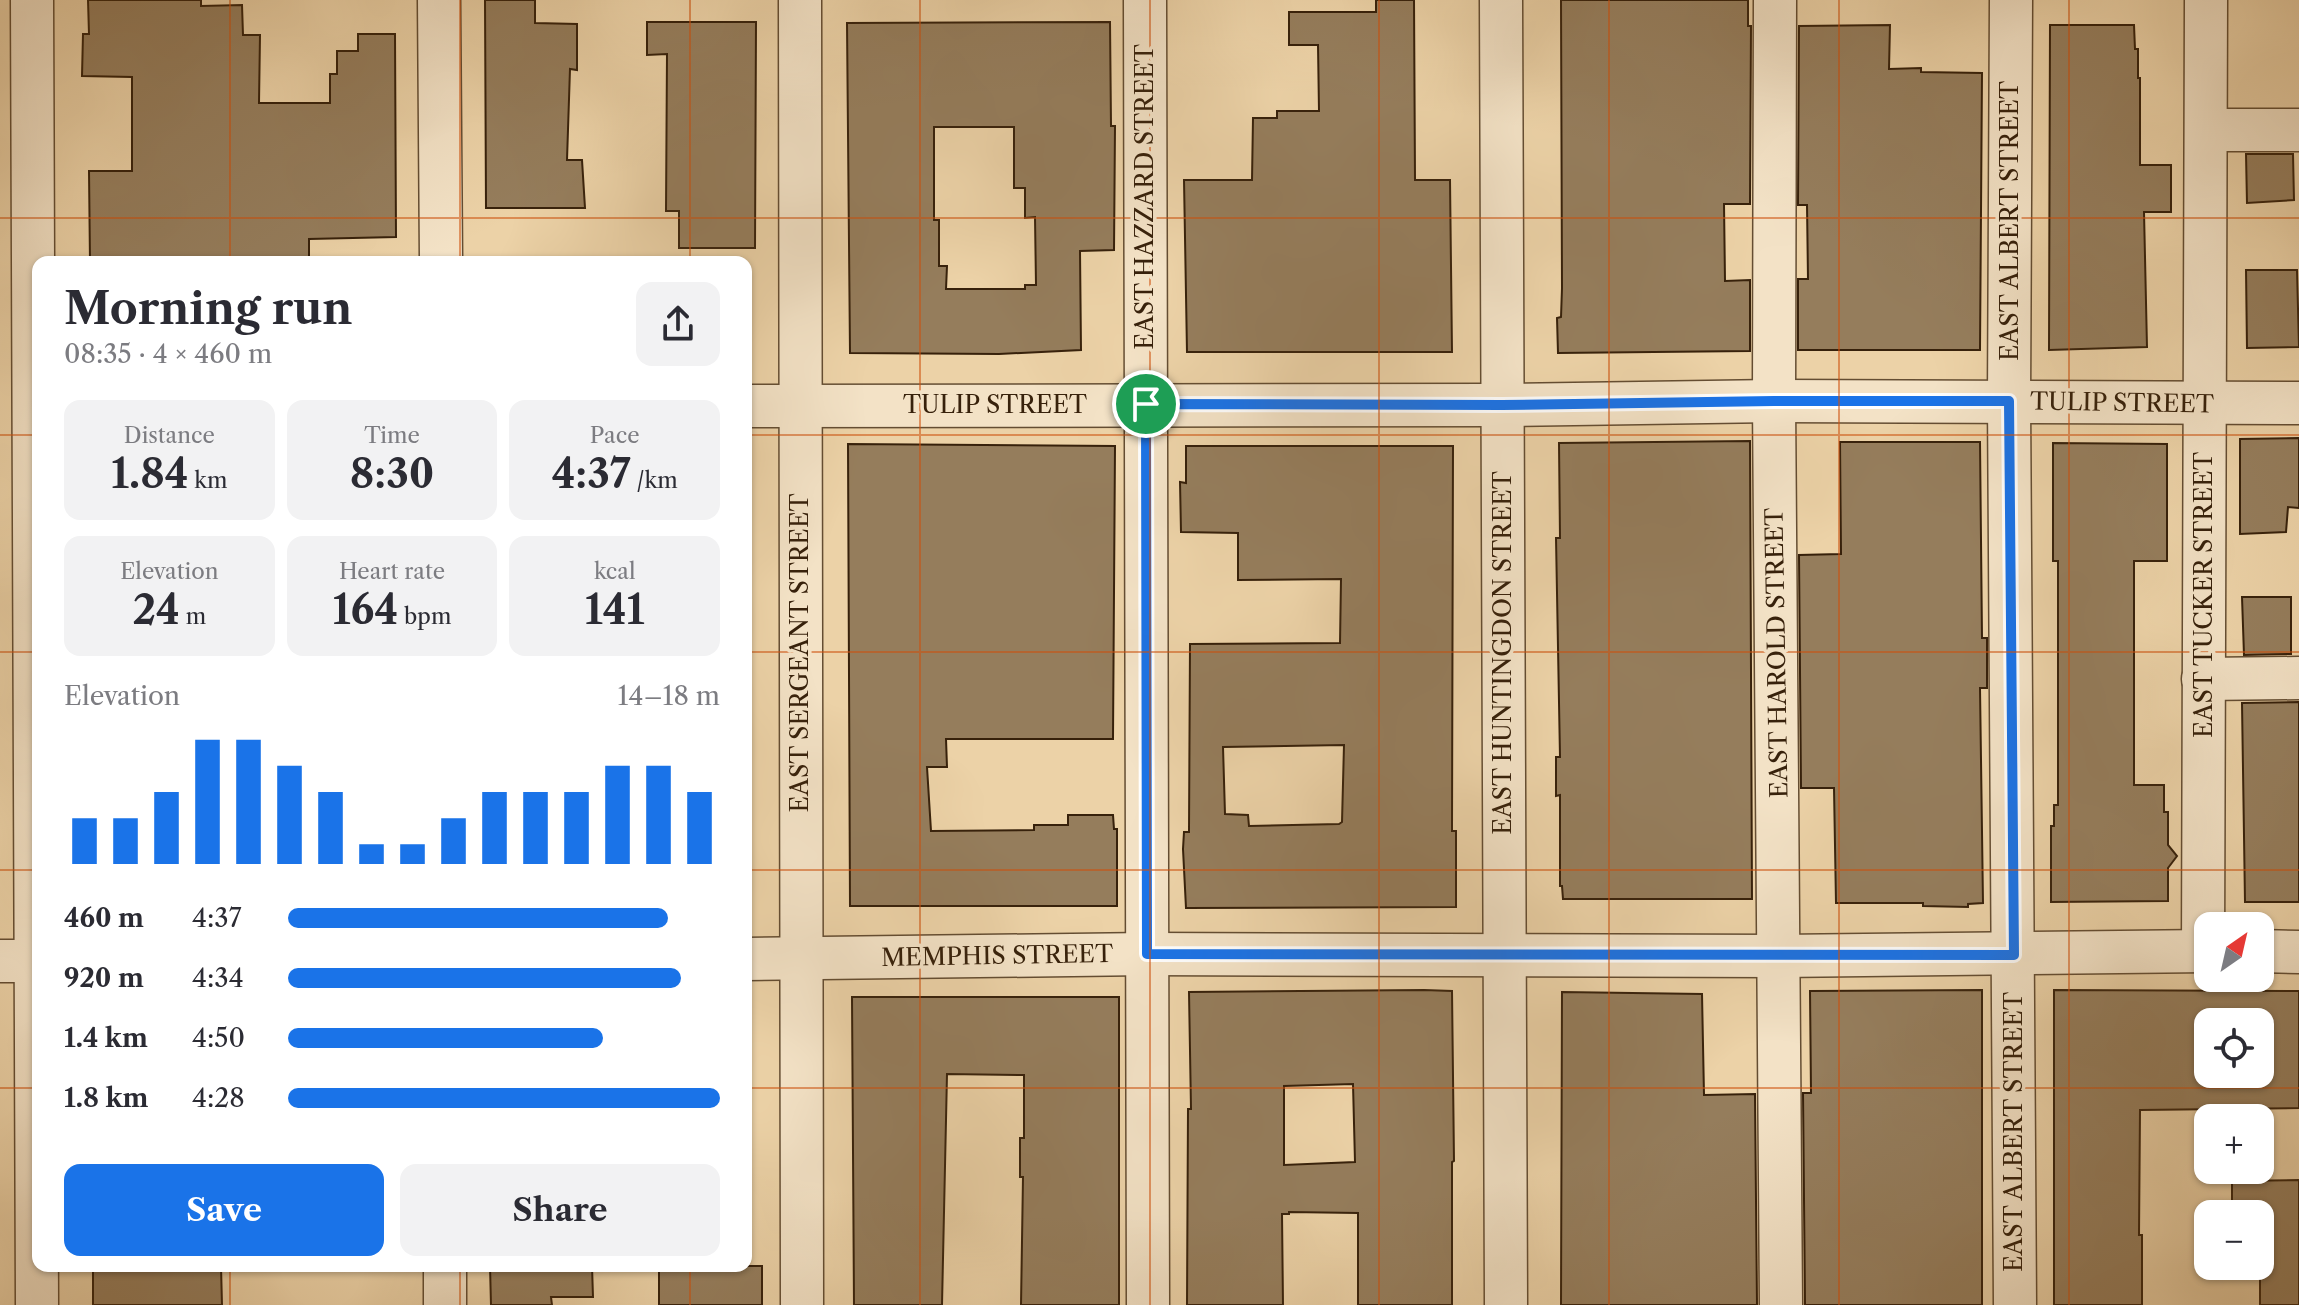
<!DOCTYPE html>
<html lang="en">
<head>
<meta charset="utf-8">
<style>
  :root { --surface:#fff; --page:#f2f2f3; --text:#2b2b33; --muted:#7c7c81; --accent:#1a73e8 }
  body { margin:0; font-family:"Libre Caslon Text",serif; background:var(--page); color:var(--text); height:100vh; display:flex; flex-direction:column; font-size:30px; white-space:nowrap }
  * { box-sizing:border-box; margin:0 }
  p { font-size:26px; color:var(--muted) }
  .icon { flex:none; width:44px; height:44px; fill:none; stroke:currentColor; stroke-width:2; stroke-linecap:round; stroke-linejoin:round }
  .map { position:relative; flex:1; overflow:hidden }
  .drawer { position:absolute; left:32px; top:256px; width:720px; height:1016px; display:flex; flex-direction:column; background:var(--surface); border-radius:16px; box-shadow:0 2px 6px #0004 }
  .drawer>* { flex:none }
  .needle { width:52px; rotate:34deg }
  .tools { position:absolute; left:2194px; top:912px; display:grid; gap:16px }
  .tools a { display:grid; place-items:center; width:80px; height:80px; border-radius:16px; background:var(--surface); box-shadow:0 2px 6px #0004; font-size:40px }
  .pin { position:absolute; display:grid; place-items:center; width:68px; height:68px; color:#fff; margin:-34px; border:4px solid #fff; border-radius:50%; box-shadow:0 2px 8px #0007 }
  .round { display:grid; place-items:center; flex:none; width:84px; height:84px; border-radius:16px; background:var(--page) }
  .overview { display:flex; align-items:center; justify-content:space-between; height:136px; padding:0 32px }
  h1 { font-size:44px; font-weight:800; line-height:60px }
  .metrics { display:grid; grid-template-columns:repeat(3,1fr); gap:12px; height:136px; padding:8px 32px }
  .metrics div { display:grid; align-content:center; border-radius:16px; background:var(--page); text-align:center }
  .metrics b { font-size:40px; font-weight:800 }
  .metrics small { font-size:22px; font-weight:400 }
  .metrics p { font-size:22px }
  .chart { height:224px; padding:16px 32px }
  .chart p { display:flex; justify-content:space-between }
  .chart svg { width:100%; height:144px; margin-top:8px; stroke:var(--accent); stroke-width:6 }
  .cta { display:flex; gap:16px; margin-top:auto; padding:16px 32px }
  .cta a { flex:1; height:92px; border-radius:16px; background:var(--accent); color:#fff; font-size:32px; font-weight:800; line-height:92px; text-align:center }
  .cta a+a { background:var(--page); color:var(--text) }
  ul { padding:0 32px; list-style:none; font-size:26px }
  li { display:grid; grid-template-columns:128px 96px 1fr; align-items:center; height:60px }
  li i { height:20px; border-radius:10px; background:var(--accent) }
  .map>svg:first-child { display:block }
  .building { fill:#957d5c; stroke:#37210b; stroke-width:2; fill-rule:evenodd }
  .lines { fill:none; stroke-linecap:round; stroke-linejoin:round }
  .minor-casing { stroke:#644d32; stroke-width:45 }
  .minor { stroke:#f3e2c6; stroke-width:42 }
  .route-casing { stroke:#fff; stroke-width:16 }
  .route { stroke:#1a73e8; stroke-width:10 }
  .grid { fill:none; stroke:#cd510c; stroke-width:2; stroke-opacity:0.55 }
  .labels { text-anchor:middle; stroke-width:7; stroke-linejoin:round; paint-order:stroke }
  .street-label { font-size:24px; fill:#37210b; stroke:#f3e2c6 }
</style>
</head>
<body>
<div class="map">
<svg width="2299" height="1305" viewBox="0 0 2299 1305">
  <rect width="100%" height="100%" fill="#ecd2a7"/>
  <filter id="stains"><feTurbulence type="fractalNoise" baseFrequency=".0025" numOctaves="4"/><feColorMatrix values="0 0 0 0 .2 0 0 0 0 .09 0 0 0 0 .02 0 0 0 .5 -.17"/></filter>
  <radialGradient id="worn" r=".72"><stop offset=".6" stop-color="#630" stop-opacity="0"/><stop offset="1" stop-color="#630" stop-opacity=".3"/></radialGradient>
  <g class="building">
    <polygon points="88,0 201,0 201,6 242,5 243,35 260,35 259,103 330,103 330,74 337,74 337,51 358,51 358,34 395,34 396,237 309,239 309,262 90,262 89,171 132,171 132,77 82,76 83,34 89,34"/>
    <polygon points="485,0 535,0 535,23 577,24 577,70 570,69 567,160 582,160 585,208 486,208"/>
    <polygon points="1376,0 1414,0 1415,180 1450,180 1452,352 1187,352 1184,180 1252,180 1253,118 1277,118 1277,111 1319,111 1318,45 1289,45 1289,12 1376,12"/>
    <polygon points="1561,0 1748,0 1748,26 1751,26 1750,204 1724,204 1725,281 1750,280 1750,351 1558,353 1557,318 1561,317 1562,288"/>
    <polygon points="647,22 756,22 755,248 679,248 679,211 666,211 667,54 647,55"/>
    <path d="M1110,22l1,104h4l-1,124 -34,1 1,99 -82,4 -149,-1 -3,-330zM934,127h80v61h11v30l10,-1 1,68h-11v4h-79l1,-23h-8v-46h-5z"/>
    <polygon points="1890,25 1889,69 1921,68 1921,72 1982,73 1980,350 1798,350 1798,279 1808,279 1807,205 1798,205 1799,26"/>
    <polygon points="2050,25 2134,25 2135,49 2138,49 2138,78 2140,78 2140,165 2171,165 2171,212 2144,212 2147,347 2049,350"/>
    <polygon points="2246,154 2293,154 2294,200 2247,203"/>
    <polygon points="2246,270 2297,270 2299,347 2247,348"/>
    <polygon points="2299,438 2299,508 2288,507 2286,532 2240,534 2240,439"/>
    <polygon points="1750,441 1752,899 1563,899 1562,886 1560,886 1560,795 1556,796 1556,757 1560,757 1556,538 1560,538 1559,443"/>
    <polygon points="1840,442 1980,442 1982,638 1987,638 1987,688 1980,688 1983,903 1968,904 1968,907 1923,906 1923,903 1836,903 1834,788 1801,788 1799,555 1841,554"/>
    <polygon points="2053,443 2167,444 2167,561 2134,561 2134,785 2164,785 2164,812 2168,812 2168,845 2177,856 2168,868 2168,901 2051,902 2051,826 2054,826 2054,805 2058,805 2058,561 2053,561"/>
    <polygon points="848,444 1115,446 1113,739 946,739 947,767 927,767 931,831 1034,830 1034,825 1068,825 1068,815 1113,815 1114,829 1117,829 1117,906 850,906"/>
    <path d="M1186,446h267l-1,385h4v76l-270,1 -3,-59 1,-17h5l1,-188 150,-1 1,-64 -103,1v-47l-57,-1 -1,-50 6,1zM1344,745l-2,77 -3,2 -90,2 -1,-11 -23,-1 -2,-67z"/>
    <polygon points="2242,597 2291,597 2291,654 2244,655"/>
    <polygon points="2299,702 2299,902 2245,902 2242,703"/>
    <path d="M1424,990l28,1 2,170 -2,1v143h-94v-92l-69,-1v2h-7l1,91h-96l1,-196h3l-2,-117zM1353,1084l2,78 -71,3v-79z"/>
    <polygon points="1982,990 1982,1305 1805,1305 1803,1093 1811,1093 1810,991"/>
    <path d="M2054,990l245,1v117l-159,2 -1,125h3v70h-88zM2208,1022h52v52h-52z"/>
    <polygon points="1562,992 1702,994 1704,1095 1755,1094 1757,1305 1561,1305"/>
    <polygon points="852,997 1119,997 1119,1305 1021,1305 1023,1177 1020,1177 1020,1138 1024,1138 1024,1075 947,1074 942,1305 854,1305"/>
    <polygon points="2299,1180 2299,1305 2260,1305 2260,1214 2232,1214 2232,1181"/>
    <polygon points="93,1266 221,1266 222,1305 93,1305"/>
    <polygon points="490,1266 592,1266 593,1297 551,1297 552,1305 491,1305"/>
    <rect x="659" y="1266" width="103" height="39"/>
  </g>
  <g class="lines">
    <g class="minor-casing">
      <g id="minor">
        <polyline points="32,0 37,1305"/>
        <polyline points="439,0 441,262"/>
        <polyline points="800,0 802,1305"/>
        <polyline points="1145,0 1148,1305"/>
        <polyline points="1501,0 1506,1305"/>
        <polyline points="1775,0 1774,401 1781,1305"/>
        <polyline points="2011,0 2009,401 2015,1305"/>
        <polyline points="2207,130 2299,130"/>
        <polyline points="746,406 1502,405 1774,401 2299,403"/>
        <polyline points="2203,679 2299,678"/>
        <polyline points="2203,951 2206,0"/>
        <polyline points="2260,951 2299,952"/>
        <polyline points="746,959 1147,954 1780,956 2208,951"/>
        <polyline points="0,961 38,961"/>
        <polyline points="445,1266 445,1305"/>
      </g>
    </g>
    <use href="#minor" class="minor"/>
  </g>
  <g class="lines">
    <g class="route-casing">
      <polygon id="route" points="1774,401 2009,401 2014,955 1147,954 1146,404 1502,405"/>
    </g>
    <use href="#route" class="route"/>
  </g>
  <path class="grid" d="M230,0v262M460,0v262M690,0v262M920,0v1305M1150,0v1305M1379,0v1305M1609,0v1305M1839,0v1305M2069,0v1305M0,218h2299M0,435h38M746,435h1553M0,652h38M746,652h1553M0,870h38M746,870h1553M0,1088h38M746,1088h1553M230,1266v39M460,1266v39M690,1266v39"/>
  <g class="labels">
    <g class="street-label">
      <text transform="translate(1145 197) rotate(-90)" y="8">EAST HAZZARD STREET</text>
      <text transform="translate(2010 221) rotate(-90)" y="8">EAST ALBERT STREET</text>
      <text transform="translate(2122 403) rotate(1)" y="8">TULIP STREET</text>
      <text x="995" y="413">TULIP STREET</text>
      <text transform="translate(2204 595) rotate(-90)" y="8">EAST TUCKER STREET</text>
      <text transform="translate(800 653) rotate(-90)" y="8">EAST SERGEANT STREET</text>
      <text transform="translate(1503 653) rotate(-90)" y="8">EAST HUNTINGDON STREET</text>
      <text transform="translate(1777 653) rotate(-91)" y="8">EAST HAROLD STREET</text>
      <text transform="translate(997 956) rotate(-1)" y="8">MEMPHIS STREET</text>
      <text transform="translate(2014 1132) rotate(-90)" y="8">EAST ALBERT STREET</text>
    </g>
  </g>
  <rect width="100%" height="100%" filter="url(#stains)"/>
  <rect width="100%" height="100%" fill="url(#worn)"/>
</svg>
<div class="tools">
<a><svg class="needle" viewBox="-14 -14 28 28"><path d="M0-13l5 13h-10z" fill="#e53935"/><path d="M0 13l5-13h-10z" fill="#7c7c81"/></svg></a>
<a><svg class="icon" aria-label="locate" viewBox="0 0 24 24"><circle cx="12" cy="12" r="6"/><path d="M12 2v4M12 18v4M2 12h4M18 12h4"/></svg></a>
<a>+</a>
<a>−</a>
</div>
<div class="pin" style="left:1146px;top:404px;background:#1e9e55"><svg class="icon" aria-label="arrive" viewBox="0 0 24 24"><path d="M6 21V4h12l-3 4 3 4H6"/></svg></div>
<section class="drawer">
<div class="overview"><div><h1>Morning run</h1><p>08:35 · 4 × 460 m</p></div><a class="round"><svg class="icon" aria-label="share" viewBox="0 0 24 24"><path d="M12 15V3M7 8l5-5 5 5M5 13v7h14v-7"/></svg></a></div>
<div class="metrics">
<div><p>Distance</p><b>1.84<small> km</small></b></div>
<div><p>Time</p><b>8:30</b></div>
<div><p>Pace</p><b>4:37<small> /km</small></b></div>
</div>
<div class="metrics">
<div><p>Elevation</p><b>24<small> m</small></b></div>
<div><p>Heart rate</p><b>164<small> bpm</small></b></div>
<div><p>kcal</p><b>141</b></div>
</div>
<div class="chart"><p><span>Elevation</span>14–18 m</p>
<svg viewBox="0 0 160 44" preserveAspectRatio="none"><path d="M5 44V30M15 44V30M25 44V22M35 44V6M45 44V6M55 44V14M65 44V22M75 44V38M85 44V38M95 44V30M105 44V22M115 44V22M125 44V22M135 44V14M145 44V14M155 44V22"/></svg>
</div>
<ul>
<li><b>460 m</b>4:37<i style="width:88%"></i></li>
<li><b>920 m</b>4:34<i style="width:91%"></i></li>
<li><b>1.4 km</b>4:50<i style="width:73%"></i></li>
<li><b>1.8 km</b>4:28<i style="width:100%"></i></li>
</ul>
<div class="cta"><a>Save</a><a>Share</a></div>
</section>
</div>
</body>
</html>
